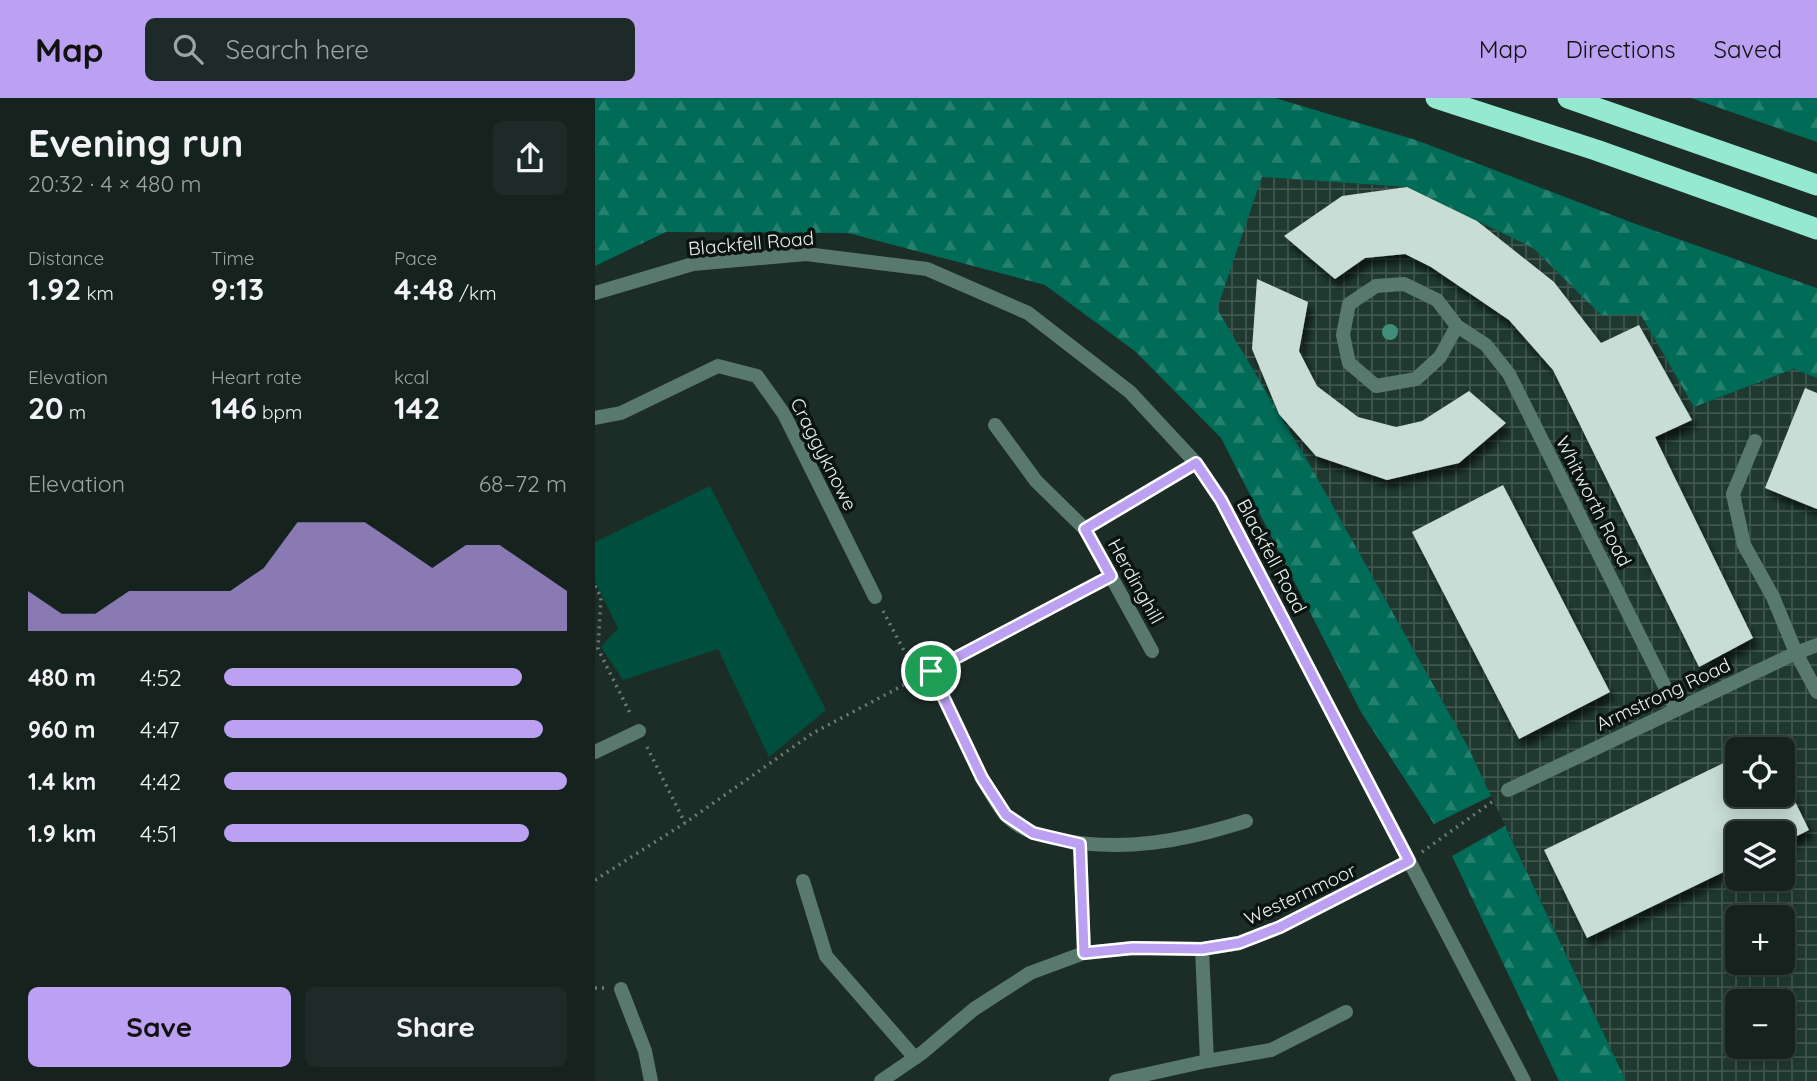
<!DOCTYPE html>
<html lang="en">
<head>
<meta charset="utf-8">
<style>
  :root { --surface:#15221e; --page:#1e2a27; --text:#f1f3f6; --muted:#9da4a4; --line:#343f3c; --accent:#bca0f2 }
  body { margin:0; font-family:Quicksand,sans-serif; background:var(--page); color:var(--text); height:100vh; display:flex; flex-direction:column; font-size:26px; white-space:nowrap }
  * { box-sizing:border-box; margin:0 }
  p { font-size:23px; color:var(--muted) }
  .icon { flex:none; width:38px; height:38px; fill:none; stroke:currentColor; stroke-width:2; stroke-linecap:round; stroke-linejoin:round }
  .map { position:relative; flex:1; overflow:hidden }
  .drawer { display:flex; flex-direction:column; background:var(--surface); width:595px }
  .drawer>* { flex:none }
  .buttons { position:absolute; left:1130px; top:639px; display:grid; gap:14px }
  .buttons a { display:grid; place-items:center; width:70px; height:70px; border-radius:10px; background:var(--surface); box-shadow:0 4px 18px #0003,0 0 0 2px var(--line); font-size:35px }
  .pin { position:absolute; display:grid; place-items:center; width:60px; height:60px; color:#fff; margin:-30px; border:4px solid #fff; border-radius:50%; box-shadow:0 2px 7px #0007 }
  .round { display:grid; place-items:center; flex:none; width:74px; height:74px; border-radius:10px; background:var(--page) }
  .headline { display:flex; align-items:center; justify-content:space-between; height:119px; padding:0 28px }
  h1 { font-size:38px; font-weight:700; line-height:52px }
  .figures { display:grid; grid-template-columns:repeat(3,1fr); gap:10px; height:119px; padding:7px 28px }
  .figures div { display:grid; align-content:center }
  .figures b { font-size:30px; font-weight:700 }
  .figures small { font-size:19px; font-weight:400 }
  .figures p { font-size:19px }
  .chart { height:196px; padding:14px 28px }
  .chart p { display:flex; justify-content:space-between }
  .chart svg { width:100%; height:126px; margin-top:7px; fill:var(--accent); opacity:.7 }
  .action { display:flex; gap:14px; margin-top:auto; padding:14px 28px }
  .action a { flex:1; height:80px; border-radius:10px; background:var(--accent); color:#111; font-size:28px; font-weight:700; line-height:80px; text-align:center }
  .action a+a { background:var(--page); color:var(--text) }
  ul { padding:0 28px; list-style:none; font-size:23px }
  li { display:grid; grid-template-columns:112px 84px 1fr; align-items:center; height:52px }
  li i { height:18px; border-radius:9px; background:var(--accent) }
  header { display:flex; align-items:center; gap:42px; box-sizing:border-box; height:98px; padding:0 35px; background:var(--accent); color:#111 }
  header strong { font-size:33px }
  nav { display:flex; gap:38px; margin-inline-start:auto; font-size:24px }
  .search { width:490px; height:63px; background:var(--page); display:flex; align-items:center; gap:18px; box-sizing:border-box; padding:0 24px; border-radius:10px; color:var(--muted); font-size:26px }
  main { display:flex; flex:1; min-height:0 }
  .map>svg:first-child { display:block }
  .industrial { fill:url(#industrial-grid); fill-rule:evenodd }
  .green { fill:#004e3e }
  .forest { fill:url(#forest-firs) }
  .building { fill:#c7ddd5; filter:url(#shadow) }
  .lines { fill:none; stroke-linecap:round; stroke-linejoin:round }
  .path { stroke:#6c7b76; stroke-width:3.5; stroke-dasharray:2 5; stroke-linecap:butt }
  .minor { stroke:#59796f; stroke-width:14 }
  .motorway { stroke:#94e9d0; stroke-width:21 }
  .tree { fill:#428d79 }
  .route-casing { stroke:#fff; stroke-width:14 }
  .route { stroke:#bca0f2; stroke-width:9 }
  .labels { text-anchor:middle; stroke-width:7; stroke-linejoin:round; paint-order:stroke }
  .street-label { font-size:19px; fill:#e8f3ef; stroke:#0c1411 }
</style>
</head>
<body>
<header>
<strong>Map</strong>
<div class="search"><svg class="icon" aria-label="search" viewBox="0 0 24 24"><circle cx="10" cy="10" r="6"/><path d="M15 15l6 6"/></svg>Search here</div>
<nav><a>Map</a><a>Directions</a><a>Saved</a></nav>
</header>
<main>
<section class="drawer">
<div class="headline"><div><h1>Evening run</h1><p>20:32 · 4 × 480 m</p></div><a class="round"><svg class="icon" aria-label="share" viewBox="0 0 24 24"><path d="M12 15V3M7 8l5-5 5 5M5 13v7h14v-7"/></svg></a></div>
<div class="figures">
<div><p>Distance</p><b>1.92<small> km</small></b></div>
<div><p>Time</p><b>9:13</b></div>
<div><p>Pace</p><b>4:48<small> /km</small></b></div>
</div>
<div class="figures">
<div><p>Elevation</p><b>20<small> m</small></b></div>
<div><p>Heart rate</p><b>146<small> bpm</small></b></div>
<div><p>kcal</p><b>142</b></div>
</div>
<div class="chart"><p><span>Elevation</span>68–72 m</p>
<svg viewBox="0 0 160 44" preserveAspectRatio="none"><path d="M0 44V30L10 38L20 38L30 30L40 30L50 30L60 30L70 22L80 6L90 6L100 6L110 14L120 22L130 14L140 14L150 22L160 30V44z"/></svg>
</div>
<ul>
<li><b>480 m</b>4:52<i style="width:87%"></i></li>
<li><b>960 m</b>4:47<i style="width:93%"></i></li>
<li><b>1.4 km</b>4:42<i style="width:100%"></i></li>
<li><b>1.9 km</b>4:51<i style="width:89%"></i></li>
</ul>
<div class="action"><a>Save</a><a>Share</a></div>
</section>
<div class="map">
<svg width="1222" height="983" viewBox="0 0 1222 983">
  <defs>
    <pattern id="industrial-grid" width="8" height="8" patternUnits="userSpaceOnUse" patternTransform="scale(1.75)"><rect width="8" height="8" fill="#1f3931"/><path d="M0 4h8M4 0v8" fill="none" stroke="#40564f"/></pattern>
    <pattern id="forest-firs" width="22" height="20" patternUnits="userSpaceOnUse" patternTransform="scale(1.75)"><rect width="22" height="20" fill="#006b56"/><path d="M5 1l3.5 6h-7zM16 11l3.5 6h-7z" fill="#25816f"/></pattern>
    <filter id="shadow"><feDropShadow dx="4.5" dy="8" stdDeviation="3.5" flood-color="#0009"/></filter>
  </defs>
  <rect width="100%" height="100%" fill="#1c2d28"/>
  <path class="industrial" d="M667,79l145,10 126,61 68,67h40l53,92 101,-38 22,9v703h-191l-159,-336 -156,-278 -95,-158zM1143,651h45v45h-45zM1143,735h45v45h-45zM1143,819h45v45h-45zM1143,903h45v45h-45z"/>
  <polygon class="green" points="115,388 231,612 174,659 123,551 28,582 6,549 23,530 0,484 0,444"/>
  <g class="forest">
    <polygon points="0,0 680,0 821,42 1038,125 1222,190 1222,280 1199,271 1099,309 1046,217 1006,217 938,150 812,89 667,79 622,211 716,369 872,647 896,698 839,726 766,614 626,340 541,254 450,187 253,135 71,134 0,168"/>
    <polygon points="1096,0 1222,0 1222,44"/>
    <polygon points="910,728 1031,983 964,983 857,758"/>
  </g>
  <g class="building">
    <polygon points="812,89 882,123 959,184 1006,245 1044,227 1097,322 1060,339 1158,540 1104,569 958,272 914,222 836,169 810,156 770,160 740,181 689,138 747,98"/>
    <polygon points="662,181 713,204 704,253 722,288 763,319 801,329 827,323 874,293 911,325 864,365 792,382 721,358 684,316 657,251"/>
    <polygon points="1210,290 1222,295 1222,411 1170,390"/>
    <polygon points="908,387 1015,594 924,641 817,434"/>
    <polygon points="1171,644 1174,651 1157,651"/>
    <polygon points="1143,658 1143,696 1188,696 1188,679 1214,732 1188,745 1188,735 1143,735 1143,767 992,840 949,752"/>
  </g>
  <g class="lines">
    <g class="path">
      <polyline points="0,488 6,499 3,551 36,617"/>
      <polyline points="288,513 323,579"/>
      <polyline points="336,573 380,666"/>
      <polyline points="52,649 90,725"/>
      <polyline points="827,754 901,701"/>
      <polyline points="0,782 90,725 218,635 500,486"/>
      <polyline points="0,890 10,890"/>
    </g>
    <g class="minor">
      <polyline points="0,195 98,166 211,156 332,171 433,215 535,294 601,365 626,402 929,983"/>
      <polyline points="862,228 845,259 821,281 781,288 754,265 748,237 754,206 781,188 809,186 842,202 862,228 891,247 914,276 1081,611"/>
      <polyline points="0,320 26,315 123,268 162,278 189,316 280,499"/>
      <polyline points="400,327 441,383 490,431 557,553"/>
      <polyline points="1160,343 1138,396 1149,447 1178,499 1201,555 1222,547"/>
      <polyline points="490,431 601,365"/>
      <polyline points="0,654 44,633"/>
      <path d="M387,680c7,11 14,25 23,36 13,15 33,21 52,25 64,14 127,2 189,-18"/>
      <polyline points="913,692 1201,555 1222,594"/>
      <polyline points="485,746 489,855"/>
      <polyline points="208,783 231,858 320,960"/>
      <polyline points="607,851 612,963"/>
      <polyline points="26,891 50,953 56,983"/>
      <polyline points="286,983 327,955 379,911 435,875 489,855 538,850 607,851 644,845 685,829 814,763"/>
      <polyline points="521,983 612,963 676,952 751,914"/>
    </g>
    <g class="motorway">
      <polyline points="841,0 1001,52 1222,131"/>
      <polyline points="973,0 1222,87"/>
    </g>
  </g>
  <circle class="tree" cx="795" cy="234" r="8"/>
  <g class="lines">
    <g class="route-casing">
      <polygon id="route" points="601,365 626,402 814,763 685,829 644,845 607,851 538,850 489,855 485,746 438,735 411,717 387,680 336,573 516,478 490,431"/>
    </g>
    <use href="#route" class="route"/>
  </g>
  <g class="labels">
    <g class="street-label">
      <text transform="translate(156 145) rotate(-5)" y="7">Blackfell Road</text>
      <text transform="translate(229 356) rotate(63)" y="7">Craggyknowe</text>
      <text transform="translate(999 403) rotate(63)" y="7">Whitworth Road</text>
      <text transform="translate(677 458) rotate(62)" y="7">Blackfell Road</text>
      <text transform="translate(541 483) rotate(61)" y="7">Herdinghill</text>
      <text transform="translate(1068 596) rotate(-25)" y="7">Armstrong Road</text>
      <text transform="translate(705 796) rotate(-25)" y="7">Westernmoor</text>
    </g>
  </g>
</svg>
<div class="buttons">
<a><svg class="icon" aria-label="locate" viewBox="0 0 24 24"><circle cx="12" cy="12" r="6"/><path d="M12 2v4M12 18v4M2 12h4M18 12h4"/></svg></a>
<a><svg class="icon" aria-label="layers" viewBox="0 0 24 24"><path d="M12 4l9 5-9 5-9-5zM3 14l9 5 9-5"/></svg></a>
<a>+</a>
<a>−</a>
</div>
<div class="pin" style="left:336px;top:573px;background:#1e9e55"><svg class="icon" aria-label="arrive" viewBox="0 0 24 24"><path d="M6 21V4h12l-3 4 3 4H6"/></svg></div>
</div>
</main>
</body>
</html>
